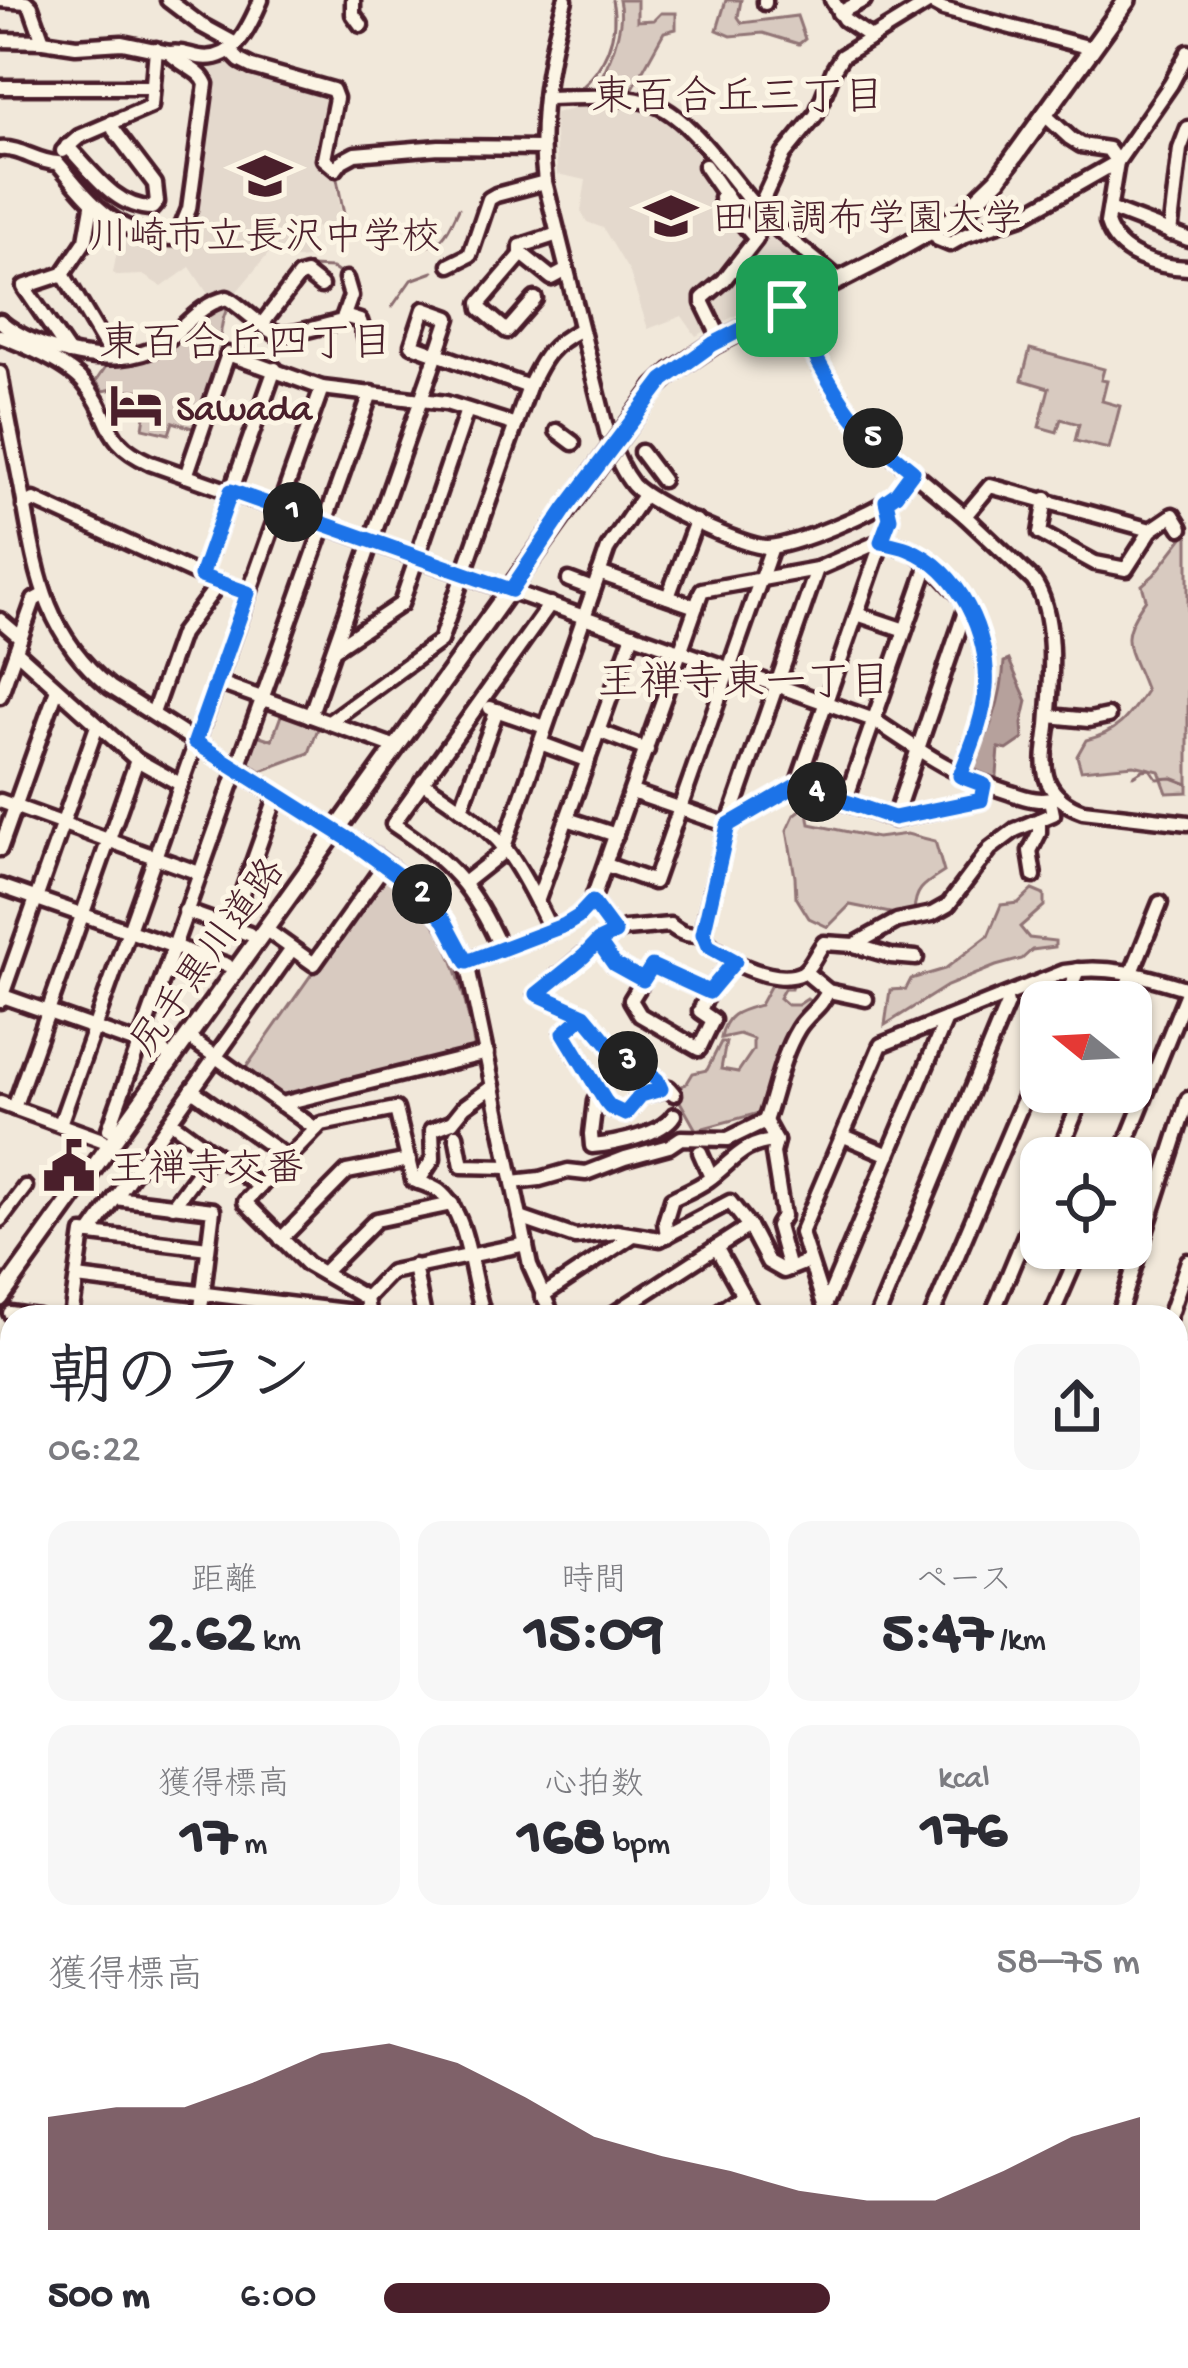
<!DOCTYPE html>
<html lang="ja">
<head>
<meta charset="utf-8">
<style>
  :root { --surface:#fff; --page:#f7f7f7; --text:#2b2b33; --muted:#7c7c81; --accent:#4a1f2b }
  body { margin:0; font-family:"Gochi Hand","Klee One",sans-serif; background:var(--page); color:var(--text); height:100vh; display:flex; flex-direction:column; font-size:45px; white-space:nowrap }
  * { box-sizing:border-box; margin:0 }
  p { font-size:39px; color:var(--muted) }
  .icon { flex:none; width:66px; height:66px; fill:none; stroke:currentColor; stroke-width:2; stroke-linecap:round; stroke-linejoin:round }
  .map { position:relative; flex:1; overflow:hidden }
  .sheet { position:absolute; left:0px; top:1305px; width:1188px; height:1065px; display:flex; flex-direction:column; background:var(--surface); border-radius:36px 36px 0 0; box-shadow:0 3px 9px #0004 }
  .sheet>* { flex:none }
  .needle { width:78px; rotate:288deg }
  .tools { position:absolute; left:1020px; top:981px; display:grid; gap:24px }
  .tools a { display:grid; place-items:center; width:132px; height:132px; border-radius:24px; background:var(--surface); box-shadow:0 3px 9px #0004; font-size:60px }
  .pin { position:absolute; display:grid; place-items:center; width:102px; height:102px; color:#fff; margin:-51px; border-radius:24px; box-shadow:0 6px 18px #0006 }
  .km { position:absolute; width:60px; height:60px; margin:-30px; border-radius:50%; background:#222; color:#fff; font-size:33px; line-height:60px; text-align:center }
  .round { display:grid; place-items:center; flex:none; width:126px; height:126px; border-radius:24px; background:var(--page) }
  .summary { display:flex; align-items:center; justify-content:space-between; height:204px; padding:0 48px }
  h1 { font-size:66px; font-weight:800; line-height:90px }
  .stats { display:grid; grid-template-columns:repeat(3,1fr); gap:18px; height:204px; padding:12px 48px }
  .stats div { display:grid; align-content:center; border-radius:24px; background:var(--page); text-align:center }
  .stats b { font-size:60px; font-weight:800 }
  .stats small { font-size:33px; font-weight:400 }
  .stats p { font-size:33px }
  .chart { height:336px; padding:24px 48px }
  .chart p { display:flex; justify-content:space-between }
  .chart svg { width:100%; height:216px; margin-top:12px; fill:var(--accent); opacity:.7 }
  ul { padding:0 48px; list-style:none; font-size:39px }
  li { display:grid; grid-template-columns:192px 144px 1fr; align-items:center; height:90px }
  li i { height:30px; border-radius:15px; background:var(--accent) }
  .map>svg:first-child { display:block }
  .built { fill:#e4d9cd }
  .green { fill:#d8cac0; stroke:#917476; stroke-width:3 }
  .water { fill:#b6a19c; stroke:#8b6d6f; stroke-width:3 }
  .lines { fill:none; stroke-linecap:round; stroke-linejoin:round }
  .stream { stroke:#8b6d6f; stroke-width:3 }
  .river { stroke:#b6a19c; stroke-width:15 }
  .minor-casing { stroke:#4a1f2b; stroke-width:21 }
  .major-casing { stroke:#4a1f2b; stroke-width:24 }
  .minor { stroke:#fcf5e5; stroke-width:12 }
  .major { stroke:#fcf5e5; stroke-width:15 }
  .major-bridge-casing { stroke:#4a1f2b; stroke-width:24; stroke-linecap:butt }
  .major-bridge { stroke:#fcf5e5; stroke-width:15 }
  .route-casing { stroke:#fff; stroke-width:24 }
  .route { stroke:#1a73e8; stroke-width:15 }
  .labels { text-anchor:middle; stroke-width:10; stroke-linejoin:round; paint-order:stroke }
  .poi-label { font-size:39px; fill:#4a1f2b; stroke:#fcf5e5; text-anchor:start }
  .street-label { font-size:39px; fill:#4a1f2b; stroke:#fcf5e5 }
  .neighbourhood-label { font-size:42px; fill:#4a1f2b; stroke:#fcf5e5 }
</style>
</head>
<body>
<div class="map">
<svg width="1188" height="2368" viewBox="0 0 1188 2368">
  <rect width="100%" height="100%" fill="#f1e8da"/>
  <filter id="ink" filterUnits="userSpaceOnUse"><feTurbulence type="fractalNoise" baseFrequency=".00833" numOctaves="2"/><feDisplacementMap in="SourceGraphic" scale="24" xChannelSelector="R" yChannelSelector="G"/><feConvolveMatrix kernelMatrix="1 2 1 2 8 2 1 2 1" color-interpolation-filters="sRGB"/></filter>
  <g filter="url(#ink)">
    <g class="built">
      <polygon points="229,55 329,93 331,98 319,159 334,173 343,226 340,232 314,227 308,258 297,259 270,252 233,296 212,300 190,267 162,287 143,275 118,276 113,273 118,246 124,245 130,233 174,242 186,226 211,81 177,56"/>
      <polygon points="576,102 628,103 649,107 672,119 819,272 696,336 682,316 648,329 630,273 603,228 587,222 581,211 586,180 557,174 554,113 570,110"/>
    </g>
    <g class="green">
      <path d="M619,0h18v21l17,-1 7,-7h15v16l-12,3 -31,56h-33l-2,-4c12,-23 28,-58 21,-84z"/>
      <polygon points="726,0 741,0 738,17 742,23 797,16 805,39 799,44 763,33 731,36 717,30"/>
      <path d="M226,303l3,2c-8,14 -11,36 -7,52l-27,72 -22,-7 -4,12 -26,-6 6,-37 -36,-2 -10,2 -7,-10 13,-19 28,-1 22,-7 15,-9 16,-20z"/>
      <polygon points="1030,349 1104,369 1101,380 1107,381 1102,401 1120,406 1109,449 1075,441 1079,424 1061,419 1057,432 1039,427 1049,388 1022,380"/>
      <path d="M1188,531v261l-21,1 -8,-22 -25,-6 -53,5 -4,-14 9,-16c33,-8 42,-23 60,-49 -16,-45 -31,-49 0,-92l-4,-14 12,-10z"/>
      <polygon points="283,710 320,723 309,753 261,771 248,762 246,756 254,734 272,740"/>
      <path d="M807,805l3,19 67,14 30,-4 28,7 9,31c-19,12 -29,16 -30,40l-14,3 -50,-10 -22,22 -19,-9 -13,-21 -1,-20 -8,-47 7,-15z"/>
      <path d="M381,875c67,31 81,109 94,174l-3,4 -189,47 -40,-28z"/>
      <polygon points="1032,890 1044,895 1044,906 1020,927 1029,938 1055,941 1055,947 1032,950 1022,959 996,966 947,986 885,1025 890,990 906,989 911,979 945,969 988,936 1001,905 1018,903"/>
      <path d="M793,976l-2,13h-7l-5,9 8,7h11l9,-6 10,7 -25,25 -24,72 -9,10 -63,17 -22,-39 13,-8 6,-10 14,-3 14,-28h5l-5,27 17,3 15,-22v-11l-14,-5 -18,4c4,-24 17,-27 39,-33l13,-24z"/>
    </g>
    <path class="water" d="M1009,660l18,41 -5,22 1,16 -16,11 -8,-2 -2,27 -3,4 -20,-5 -2,-6c17,-36 30,-67 32,-106z"/>
    <g class="lines">
      <g class="stream">
        <path d="M578,91c26,-22 42,-56 34,-91"/>
        <polyline points="548,112 553,106 566,105 569,102"/>
        <polyline points="548,134 549,166"/>
        <polyline points="336,174 347,230 345,240"/>
        <path d="M389,227c11,4 17,12 27,17 25,10 35,-19 43,-36"/>
        <polyline points="309,267 332,268 345,277"/>
        <polyline points="392,307 411,280 433,272"/>
        <polyline points="1133,776 1143,770 1150,769 1157,779 1172,778 1188,784"/>
        <polyline points="1176,2150 1188,2165"/>
      </g>
      <polyline class="river" points="384,2358 397,2368"/>
      <g class="minor-casing">
        <g id="minor">
          <polyline points="0,0 26,2 31,7 43,41"/>
          <polyline points="168,0 201,25 236,44"/>
          <polyline points="353,0 353,14 361,25"/>
          <path d="M565,0c-17,59 -28,121 -20,182l63,253c6,18 13,35 25,50 16,18 110,62 134,62 27,-1 110,-35 129,-53 6,-7 12,-16 17,-23"/>
          <polyline points="832,0 844,19 872,38"/>
          <polyline points="765,3 765,0"/>
          <polyline points="932,3 943,9 1091,48"/>
          <polyline points="839,13 864,0"/>
          <path d="M0,40l43,1 33,5 46,-3 48,10c12,-2 18,2 29,4 36,6 50,-30 62,-57"/>
          <polyline points="230,51 240,61 252,67 333,90 336,98 324,159 336,169 342,161 355,154 439,147 540,148"/>
          <polyline points="0,87 153,87"/>
          <path d="M545,98c35,0 77,-6 111,7 37,15 76,77 104,107 24,25 53,45 78,67"/>
          <path d="M1045,115l25,23 11,7 27,4 9,13 -10,61c10,33 51,44 81,45"/>
          <path d="M67,146c24,24 48,62 85,62l5,-6 -2,-18 -41,-54 -2,-8"/>
          <path d="M0,149c21,-2 37,14 58,14 33,40 57,72 114,75l10,-12 7,-17 17,-125c-6,-15 -26,-19 -36,-31"/>
          <polyline points="63,151 79,137 151,106 156,49"/>
          <polyline points="705,166 730,202"/>
          <polyline points="1110,209 1188,239"/>
          <polyline points="758,210 784,154 816,115 834,69 842,56 933,0"/>
          <polyline points="933,231 938,239 950,244 966,235 1022,216 1117,162 1171,84 1188,52"/>
          <polyline points="1170,233 1180,149 1188,128"/>
          <polyline points="521,255 521,246 558,234"/>
          <polyline points="450,265 470,255 489,199 496,195 545,182"/>
          <polyline points="63,274 111,355"/>
          <polyline points="535,299 507,331 481,309 480,303 522,254 552,278 567,270"/>
          <path d="M787,306l44,79 21,31 25,26 88,74 68,64c25,33 18,106 15,146 -2,19 -7,38 0,56 7,15 20,24 35,29l105,12"/>
          <polyline points="344,316 360,321 367,343"/>
          <path d="M0,321c36,31 117,50 159,25 25,-16 38,-41 68,-48 15,9 34,29 48,35 11,5 53,-9 67,-12l9,-25 -5,-17"/>
          <polyline points="263,323 299,276 306,274 321,286"/>
          <path d="M0,336c23,8 69,29 84,47 30,34 15,57 66,80l724,257c49,33 79,55 137,73 17,6 31,10 48,4"/>
          <polyline points="721,340 703,303 703,298 724,280 756,239 721,198"/>
          <polyline points="69,353 24,287 63,274 86,240 92,206"/>
          <path d="M0,373c6,38 14,75 21,112 15,81 20,146 89,202 53,33 105,68 157,101 76,49 162,88 200,174l63,303 23,52"/>
          <polyline points="557,431 573,443"/>
          <polyline points="641,452 662,480"/>
          <polyline points="186,476 228,354 322,388 446,403 516,425"/>
          <polyline points="24,506 34,500 201,576 248,593"/>
          <polyline points="965,516 990,486 1151,530 1126,569 1095,563 1040,533 1046,499"/>
          <polyline points="1151,530 1173,515 1181,528"/>
          <polyline points="599,573 696,607"/>
          <polyline points="201,576 275,369"/>
          <polyline points="569,580 593,589"/>
          <polyline points="668,597 696,521"/>
          <polyline points="857,614 905,630"/>
          <polyline points="0,620 20,637"/>
          <polyline points="334,649 401,604 467,410"/>
          <polyline points="16,651 137,760 180,784"/>
          <polyline points="217,682 396,747"/>
          <polyline points="0,696 34,600 43,595"/>
          <polyline points="490,708 545,727"/>
          <polyline points="153,713 181,634 219,583"/>
          <polyline points="310,716 437,354 449,318 424,309 412,345 529,387"/>
          <polyline points="1049,716 1089,720 1108,716"/>
          <path d="M329,722l111,-81 89,-254c14,-30 21,-42 52,-58"/>
          <polyline points="598,731 647,750"/>
          <polyline points="540,743 588,761"/>
          <path d="M422,782c28,19 60,39 82,65 19,25 34,56 47,84"/>
          <polyline points="797,785 894,819 981,800 984,785"/>
          <polyline points="632,792 728,825 817,569"/>
          <polyline points="0,801 199,873"/>
          <polyline points="845,802 929,562"/>
          <polyline points="461,809 497,710"/>
          <polyline points="567,819 616,835"/>
          <polyline points="894,819 967,606"/>
          <polyline points="0,849 57,689"/>
          <polyline points="606,865 654,882 772,547"/>
          <polyline points="1034,876 1030,851 1039,833 1039,820"/>
          <polyline points="465,882 499,855 504,847 608,548 644,495"/>
          <polyline points="0,886 227,965"/>
          <polyline points="592,901 615,933"/>
          <polyline points="537,902 633,634"/>
          <polyline points="185,911 249,934"/>
          <polyline points="230,927 277,795"/>
          <polyline points="265,929 314,964 385,864"/>
          <polyline points="702,934 728,825 797,785 890,518 886,501"/>
          <polyline points="598,941 614,964 643,980"/>
          <polyline points="854,945 891,956 916,958"/>
          <path d="M501,949c-28,-63 -51,-87 -108,-125l157,-220"/>
          <polyline points="467,962 565,925 578,917 592,901 702,590 817,569 881,541 911,550 929,562 962,597 976,624 984,653 987,683 984,702 980,723 960,776"/>
          <polyline points="805,972 828,991 866,999"/>
          <polyline points="708,992 652,966 631,1000 640,1015 699,1049 713,1020 700,1011 708,992 735,961"/>
          <polyline points="0,995 165,1053"/>
          <polyline points="0,1001 97,726"/>
          <polyline points="1064,1002 1078,970"/>
          <polyline points="1120,1002 1160,903"/>
          <polyline points="584,1015 564,1033 605,1101"/>
          <polyline points="195,1042 316,1129"/>
          <path d="M661,1089l-4,-9 -37,-22 -36,-43 -47,-21 69,-58 19,-7 45,-4c11,9 18,11 32,9 12,24 73,53 100,39 9,-5 15,-22 22,-30l30,2 43,-24 35,-7 16,-9 42,-56 25,-19 38,-16 -3,-14"/>
          <polyline points="192,1090 288,1158"/>
          <path d="M674,1094l-5,-6 -28,7 -16,19 -15,-7 -5,-6h-10l-4,33 1,12c23,-2 70,-11 82,-31"/>
          <polyline points="0,1103 102,1140"/>
          <polyline points="281,1104 487,1053"/>
          <polyline points="14,1108 137,760"/>
          <polyline points="170,1121 260,1187"/>
          <path d="M765,1121c11,-31 16,-64 33,-92 9,-15 23,-21 30,-38"/>
          <polyline points="60,1124 322,388"/>
          <polyline points="109,1129 371,393"/>
          <polyline points="456,1135 462,1166 509,1167"/>
          <polyline points="844,1136 889,1155"/>
          <polyline points="700,1152 711,1177"/>
          <polyline points="1057,1158 1084,1092"/>
          <polyline points="1120,1158 1188,990"/>
          <polyline points="418,1182 433,1159 432,1130 452,1122 464,1107 493,1086"/>
          <polyline points="513,1182 540,1179 568,1171 586,1173 625,1158 669,1146 681,1138 728,1139 765,1121 776,1141"/>
          <polyline points="115,1198 213,1210 200,1317"/>
          <polyline points="173,1206 213,1152"/>
          <polyline points="520,1218 575,1237 617,1232 660,1239 730,1202 749,1226 768,1262 784,1271 809,1261"/>
          <polyline points="0,1220 25,1187"/>
          <polyline points="90,1234 292,949"/>
          <path d="M667,1236l-2,-14 7,-23c12,-6 25,-11 36,-19 26,-19 33,-37 68,-39l-3,12 10,63 -6,10 12,43"/>
          <polyline points="281,1239 347,1172 409,1160"/>
          <polyline points="716,1247 755,1317"/>
          <polyline points="414,1266 424,1317"/>
          <polyline points="323,1273 376,1220 452,1204"/>
          <polyline points="77,1278 369,1314"/>
          <polyline points="542,1296 632,1236"/>
          <polyline points="366,1298 391,1272 526,1244"/>
          <polyline points="825,1306 946,1019"/>
          <polyline points="10,1313 38,1317"/>
          <polyline points="71,1317 83,1233 208,1248"/>
          <path d="M369,1317l-3,-19 -59,-34 -62,-62 76,-78 75,-15 17,71c8,3 19,6 26,11 32,25 31,90 46,126"/>
          <polyline points="609,1317 749,1226"/>
          <polyline points="711,1317 743,1295"/>
          <path d="M828,1317l-27,-84 80,-188 183,-73c45,-8 82,4 124,17"/>
          <polyline points="877,1317 1007,1004 1005,996"/>
          <polyline points="931,1317 1041,1059"/>
          <polyline points="991,1317 1041,1197"/>
          <polyline points="1051,1317 1081,1248"/>
          <polyline points="1118,1317 1188,1099"/>
          <polyline points="1169,1317 1188,1261"/>
          <polyline points="1176,1352 1188,1356"/>
          <polyline points="0,1357 12,1359"/>
          <polyline points="0,1375 12,1406"/>
          <polyline points="1176,1579 1188,1587"/>
          <polyline points="0,1591 12,1597"/>
          <polyline points="1176,1637 1188,1600"/>
          <polyline points="1176,1642 1188,1650"/>
          <polyline points="0,1652 12,1657"/>
          <polyline points="0,1744 12,1720"/>
          <polyline points="1176,1821 1188,1781"/>
          <polyline points="1176,1831 1188,1835"/>
          <polyline points="0,1864 12,1840"/>
          <polyline points="0,2000 12,1995"/>
          <polyline points="0,2043 12,2055"/>
          <polyline points="1176,2058 1188,2050"/>
          <polyline points="0,2110 12,2122"/>
          <polyline points="1176,2120 1188,2137"/>
          <polyline points="0,2160 12,2148"/>
          <polyline points="0,2182 2,2180 12,2189"/>
          <polyline points="0,2246 12,2258"/>
          <polyline points="0,2313 12,2325 0,2338"/>
          <polyline points="299,2358 309,2368"/>
          <polyline points="440,2358 459,2368"/>
          <polyline points="608,2358 639,2368"/>
          <polyline points="0,2365 3,2368"/>
          <polyline points="470,2368 473,2358"/>
          <polyline points="510,2368 514,2358"/>
          <polyline points="559,2368 563,2358"/>
          <polyline points="674,2368 677,2358"/>
          <polyline points="716,2368 719,2358"/>
          <polyline points="757,2368 760,2358"/>
          <polyline points="806,2368 810,2358"/>
          <polyline points="1046,2368 1049,2358"/>
          <polyline points="1139,2368 1142,2358"/>
        </g>
      </g>
      <g class="major-casing">
        <g id="major">
          <polyline points="656,387 672,372 714,344 879,260 963,213 998,179 1127,0"/>
          <polyline points="0,1298 594,472"/>
          <polyline points="0,1494 12,1551"/>
          <polyline points="169,2358 170,2368"/>
        </g>
      </g>
      <use href="#minor" class="minor"/>
      <use href="#major" class="major"/>
      <g class="major-bridge-casing">
        <polyline id="major-bridge" points="594,472 656,387"/>
      </g>
      <use href="#major-bridge" class="major-bridge"/>
    </g>
  </g>
  <g class="lines" filter="url(#ink)">
    <g class="route-casing">
      <path id="route" d="M787,306l-74,38 -50,36 -97,128 -55,82 -280,-99 -30,85 47,17 -53,149 155,98 64,47 31,34 22,41 98,-37 13,-8 14,-15 23,31 -17,8 -14,15 -47,38 47,21 -20,18 41,68 5,6 15,7 16,-19 20,-6 -4,-9 -12,-10 -25,-12 -36,-43 -47,-21 47,-38 14,-15 16,23 29,16 9,-14 57,26 26,-31 -27,-15 -5,-12 25,-109 69,-40 97,33 87,-18 3,-15 -24,-9c11,-29 24,-58 26,-89 4,-52 -27,-118 -78,-138 -8,-3 -18,-5 -27,-7l9,-24 -4,-17 10,-7 17,-23c-22,-18 -46,-35 -63,-58 -25,-33 -41,-72 -63,-107"/>
    </g>
    <use href="#route" class="route"/>
  </g>
  <defs>
    <g id="school-bare" transform="scale(4.14)"><path d="M0-5L7-2L0 1L-7-2ZM-4 1L0 2.5L4 1V4Q0 6-4 4Z" fill="#4a1f2b" stroke="#fcf5e5" stroke-width="2.5" paint-order="stroke"/></g>
    <g id="university-bare" transform="scale(4.14)"><path d="M0-5L7-2L0 1L-7-2ZM-4 1L0 2.5L4 1V4Q0 6-4 4Z" fill="#4a1f2b" stroke="#fcf5e5" stroke-width="2.5" paint-order="stroke"/></g>
    <g id="hotel-bare" transform="scale(4.14)"><path d="M-6-4.5h1.5V1H6V5H4.5V3h-9V5H-6ZM-4 0a1.8 1.8 0 1 1 3.6 0ZM.5 0V-2.5h3Q6-2.5 6 0Z" fill="#4a1f2b" stroke="#fcf5e5" stroke-width="2.5" paint-order="stroke"/></g>
    <g id="civic-bare" transform="scale(4.14)"><path d="M-.6-6.5H3V-4.5H.6V-3L4-1V1h2V6H-6V1h2V-1L-.6-3ZM-1.2 2.5V6h2.4V2.5Z" fill="#4a1f2b" stroke="#fcf5e5" stroke-width="2.5" paint-order="stroke"/></g>
  </defs>
  <g fill-rule="evenodd">
    <use href="#school-bare" x="265" y="176"/>
    <use href="#university-bare" x="671" y="216"/>
    <use href="#hotel-bare" x="136" y="405"/>
    <use href="#civic-bare" x="69" y="1166"/>
  </g>
  <g class="labels">
    <g class="poi-label">
      <text x="711" y="230">田園調布学園大学</text>
      <text x="265" y="248" text-anchor="middle">川崎市立長沢中学校</text>
      <text x="176" y="419">Sawada</text>
      <text x="109" y="1180">王禅寺交番</text>
    </g>
    <g class="street-label">
      <text transform="translate(205 955) rotate(-54)" y="14">尻手黒川道路</text>
    </g>
    <g class="neighbourhood-label">
      <text x="738" y="109">東百合丘三丁目</text>
      <text x="246" y="355">東百合丘四丁目</text>
      <text x="744" y="694">王禅寺東一丁目</text>
    </g>
  </g>
</svg>
<div class="tools">
<a><svg class="needle" viewBox="-14 -14 28 28"><path d="M0-13l5 13h-10z" fill="#e53935"/><path d="M0 13l5-13h-10z" fill="#7c7c81"/></svg></a>
<a><svg class="icon" aria-label="locate" viewBox="0 0 24 24"><circle cx="12" cy="12" r="6"/><path d="M12 2v4M12 18v4M2 12h4M18 12h4"/></svg></a>
</div>
<div class="pin" style="left:787px;top:306px;background:#1e9e55"><svg class="icon" aria-label="arrive" viewBox="0 0 24 24"><path d="M6 21V4h12l-3 4 3 4H6"/></svg></div>
<b class="km" style="left:293px;top:512px">1</b>
<b class="km" style="left:422px;top:894px">2</b>
<b class="km" style="left:628px;top:1061px">3</b>
<b class="km" style="left:817px;top:792px">4</b>
<b class="km" style="left:873px;top:438px">5</b>
<section class="sheet">
<div class="summary"><div><h1>朝のラン</h1><p>06:22</p></div><a class="round"><svg class="icon" aria-label="share" viewBox="0 0 24 24"><path d="M12 15V3M7 8l5-5 5 5M5 13v7h14v-7"/></svg></a></div>
<div class="stats">
<div><p>距離</p><b>2.62<small> km</small></b></div>
<div><p>時間</p><b>15:09</b></div>
<div><p>ペース</p><b>5:47<small> /km</small></b></div>
</div>
<div class="stats">
<div><p>獲得標高</p><b>17<small> m</small></b></div>
<div><p>心拍数</p><b>168<small> bpm</small></b></div>
<div><p>kcal</p><b>176</b></div>
</div>
<div class="chart"><p><span>獲得標高</span>58–75 m</p>
<svg viewBox="0 0 160 44" preserveAspectRatio="none"><path d="M0 44V21L10 19L20 19L30 14L40 8L50 6L60 10L70 17L80 25L90 29L100 32L110 36L120 38L130 38L140 32L150 25L160 21V44z"/></svg>
</div>
<ul>
<li><b>500 m</b>6:00<i style="width:59%"></i></li>
</ul>
</section>
</div>
</body>
</html>
